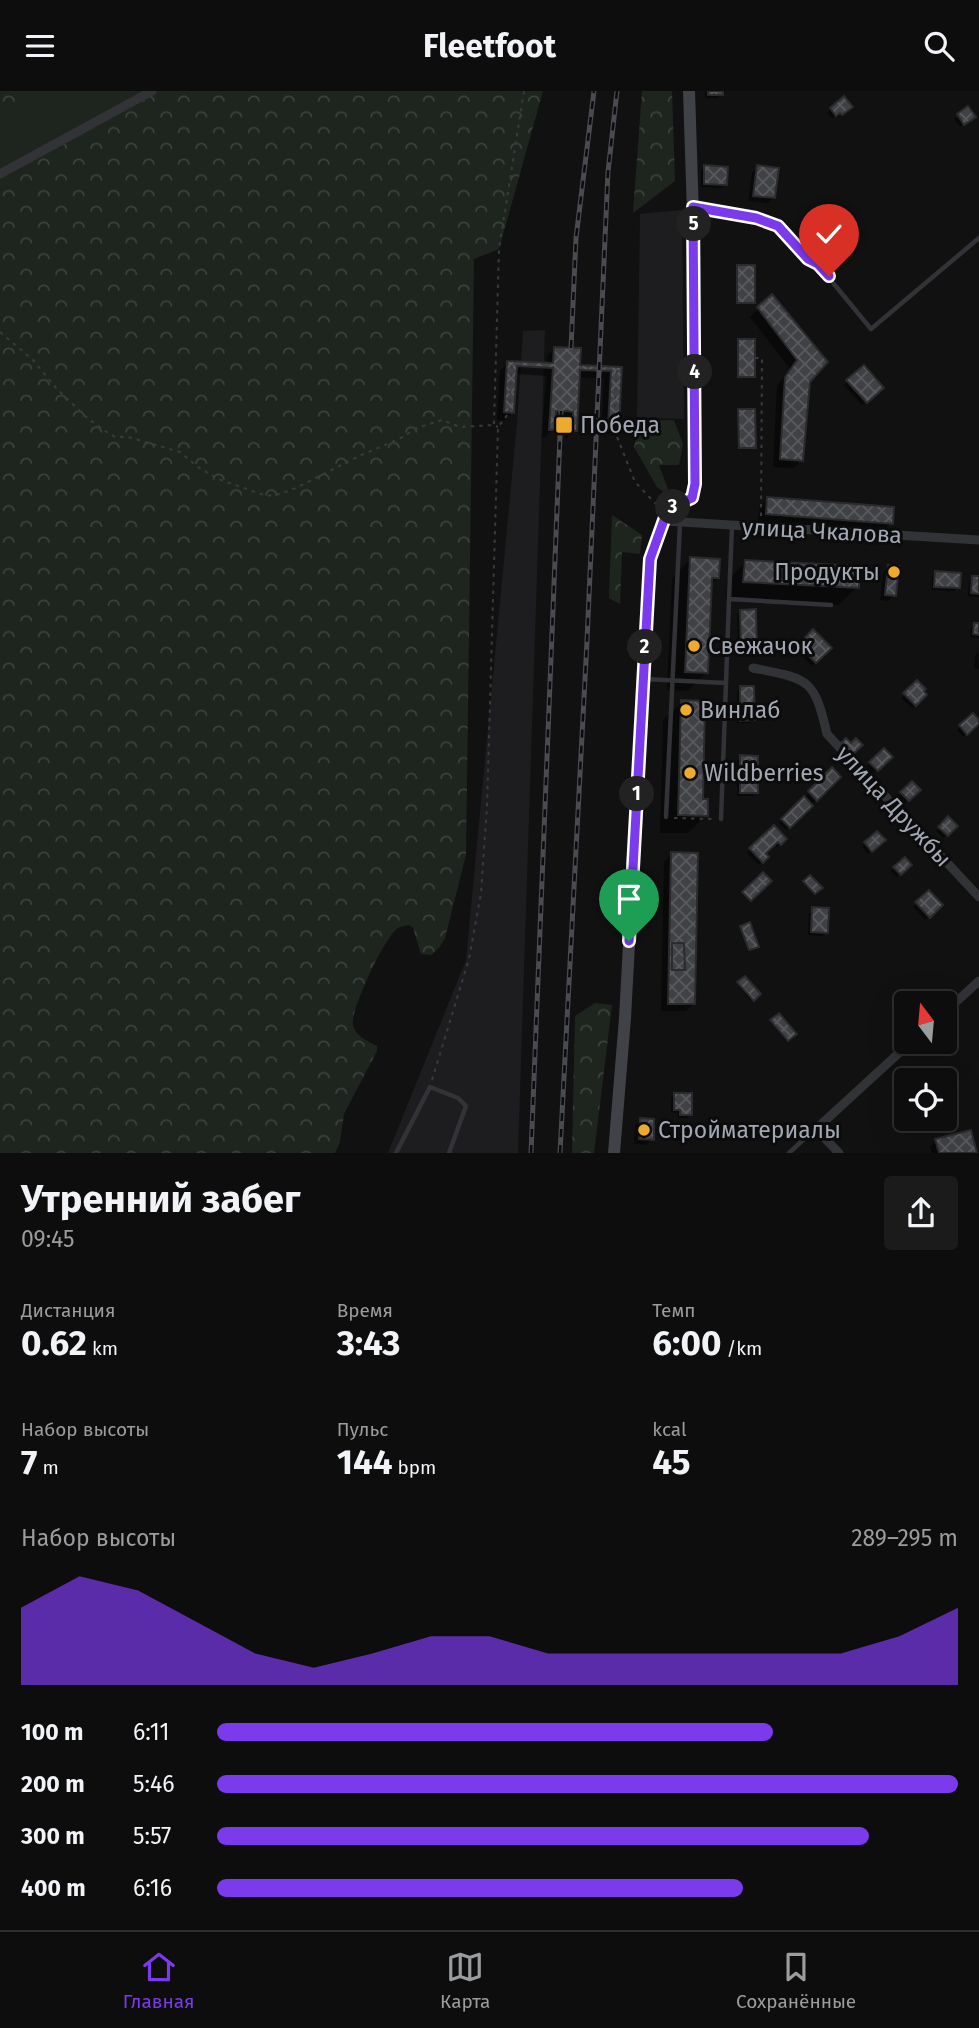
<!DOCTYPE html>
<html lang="ru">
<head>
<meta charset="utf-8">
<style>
  :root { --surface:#0d0d0e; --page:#1b1b1c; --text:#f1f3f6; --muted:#9a9c9e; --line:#2d2d2e; --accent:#7c3aed }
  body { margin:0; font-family:"Fira Sans",sans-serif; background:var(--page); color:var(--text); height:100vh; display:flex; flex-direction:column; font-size:26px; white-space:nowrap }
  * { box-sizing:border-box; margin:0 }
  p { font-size:23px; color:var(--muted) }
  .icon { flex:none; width:38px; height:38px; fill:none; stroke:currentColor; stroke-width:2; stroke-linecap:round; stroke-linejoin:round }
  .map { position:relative; height:1062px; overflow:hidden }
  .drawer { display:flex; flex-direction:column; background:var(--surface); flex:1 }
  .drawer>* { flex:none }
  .needle { width:46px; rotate:344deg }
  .fabs { position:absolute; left:894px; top:900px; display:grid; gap:14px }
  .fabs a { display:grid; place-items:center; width:63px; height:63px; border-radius:7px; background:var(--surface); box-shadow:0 7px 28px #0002,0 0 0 2px var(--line); font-size:35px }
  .pin { position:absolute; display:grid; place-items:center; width:60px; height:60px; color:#fff; margin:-72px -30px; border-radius:50% 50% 50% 0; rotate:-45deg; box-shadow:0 0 7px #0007 }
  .pin .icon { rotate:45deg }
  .km { position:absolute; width:35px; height:35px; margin:-18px; border-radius:50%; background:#222; color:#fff; font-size:19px; line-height:35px; text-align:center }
  .round { display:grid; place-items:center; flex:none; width:74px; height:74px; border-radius:7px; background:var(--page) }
  .summary { display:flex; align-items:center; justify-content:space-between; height:119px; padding:0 21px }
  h1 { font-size:38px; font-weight:700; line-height:52px }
  .figures { display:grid; grid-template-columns:repeat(3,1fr); gap:10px; height:119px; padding:7px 21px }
  .figures div { display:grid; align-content:center }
  .figures b { font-size:35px; font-weight:700 }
  .figures small { font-size:19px; font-weight:400 }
  .figures p { font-size:19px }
  .chart { height:196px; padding:14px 21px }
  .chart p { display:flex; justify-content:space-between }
  .chart svg { width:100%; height:126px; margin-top:7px; fill:var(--accent); opacity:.7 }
  ul { padding:0 21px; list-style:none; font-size:23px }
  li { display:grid; grid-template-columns:112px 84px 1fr; align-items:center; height:52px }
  li i { height:18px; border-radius:9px; background:var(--accent) }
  header { display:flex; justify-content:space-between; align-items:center; height:91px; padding:0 21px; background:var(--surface); font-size:32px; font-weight:700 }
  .dock { display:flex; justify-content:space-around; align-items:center; height:98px; border-top:2px solid var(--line); background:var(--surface); font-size:19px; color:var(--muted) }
  .dock a { display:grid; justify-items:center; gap:4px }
  .dock .active { color:var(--accent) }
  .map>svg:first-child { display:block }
  .built { fill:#1d1d1f }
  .green { fill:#1d251e }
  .forest { fill:url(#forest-crowns) }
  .shadow { fill:#0007 }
  .building { fill:url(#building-cross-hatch); stroke:#2b2b2e; stroke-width:2 }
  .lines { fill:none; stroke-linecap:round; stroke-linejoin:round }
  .path { stroke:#383a3e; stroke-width:2; stroke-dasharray:3.5 5; stroke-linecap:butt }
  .service { stroke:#323337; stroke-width:4.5 }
  .minor { stroke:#323337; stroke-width:9 }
  .secondary { stroke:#404247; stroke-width:12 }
  .rail-casing { stroke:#494b50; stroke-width:5 }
  .rail { stroke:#0c0c0d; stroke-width:2.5; stroke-dasharray:8; stroke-linecap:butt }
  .route-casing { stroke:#fff; stroke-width:14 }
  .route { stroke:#7c3aed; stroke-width:9 }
  .poi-dot { fill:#edaa2e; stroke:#0c0c0d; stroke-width:2.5 }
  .labels { text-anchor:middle; stroke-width:6; stroke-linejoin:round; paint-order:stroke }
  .poi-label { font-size:23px; fill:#a2a8b3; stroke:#0c0c0d; text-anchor:start }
  .street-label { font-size:23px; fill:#a2a8b3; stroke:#0c0c0d }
</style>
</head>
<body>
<header><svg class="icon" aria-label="menu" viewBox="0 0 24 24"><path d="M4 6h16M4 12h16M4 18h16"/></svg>Fleetfoot<svg class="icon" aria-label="search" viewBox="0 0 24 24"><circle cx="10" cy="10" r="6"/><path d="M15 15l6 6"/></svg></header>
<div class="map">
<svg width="979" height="1062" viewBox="0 0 979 1062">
  <defs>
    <pattern id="forest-crowns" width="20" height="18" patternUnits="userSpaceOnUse" patternTransform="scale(1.75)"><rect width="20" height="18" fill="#1d251e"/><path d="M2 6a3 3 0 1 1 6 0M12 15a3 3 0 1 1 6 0" fill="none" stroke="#3b423c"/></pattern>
    <pattern id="building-cross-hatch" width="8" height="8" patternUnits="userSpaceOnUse" patternTransform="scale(1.75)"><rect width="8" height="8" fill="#404145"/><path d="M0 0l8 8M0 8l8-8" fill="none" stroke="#585a5d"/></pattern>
  </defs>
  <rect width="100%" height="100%" fill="#111112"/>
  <g class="built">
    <polygon points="682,119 684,328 637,327 640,123"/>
    <polygon points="545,239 518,1062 388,1062 466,869 517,332 523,240"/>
  </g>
  <polygon class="green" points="35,0 172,0 0,96 0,19"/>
  <g class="forest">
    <polygon points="0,0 42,0 0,23"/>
    <path d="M158,0h385l-44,158 -25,10 -8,596 -21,83 -6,10 -8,7 -10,-1 -8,-26 -4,-3c-4,1 -8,1 -11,3 -13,8 -48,83 -45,97 3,12 15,16 24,21v5l-33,63 -4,28 -5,11h-335v-973z"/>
    <polygon points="642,0 672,0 675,90 633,122"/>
    <polygon points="674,329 683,353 679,374 659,374 668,398 664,401 657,396 634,356 641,330"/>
    <polygon points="612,424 642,444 640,463 622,461 620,513 609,507"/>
    <polygon points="595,912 612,914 594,1062 572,1062 575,925"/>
  </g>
  <g class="shadow">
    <polygon points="705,0 721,0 721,3 718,7 705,7"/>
    <polygon points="844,7 851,15 838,27 836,24 832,27 827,22"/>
    <polygon points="968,18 970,29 960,36 954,28"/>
    <polygon points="705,76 725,93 722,97 701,96 701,80"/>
    <polygon points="758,76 773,107 768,112 748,110 752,82"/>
    <polygon points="737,175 753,211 752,213 736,212"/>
    <polygon points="772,205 808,291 802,369 794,377 773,376 777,295 790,278 750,226"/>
    <polygon points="739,249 754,286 752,287 737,287"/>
    <polygon points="555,257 578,276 620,278 617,335 609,343 601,343 604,288 578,286 575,339 567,347 565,347 566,328 554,327 553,338 545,346 542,346 546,285 515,283 513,321 505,329 497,329 500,280 508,272 546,274 547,265"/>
    <polygon points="864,277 881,297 862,314 844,294"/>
    <polygon points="768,407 891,432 883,440 758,430 760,415"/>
    <polygon points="691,468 718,487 710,494 706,582 688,600 667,599 672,487"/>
    <polygon points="745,471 857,496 839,514 726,509 727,490"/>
    <polygon points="888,476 894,504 888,510 880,509 883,482"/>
    <polygon points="936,482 958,496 954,500 932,499 932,485"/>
    <polygon points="973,486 979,487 979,506 968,505 969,490"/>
    <polygon points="741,520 755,556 752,560 738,560 737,524"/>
    <polygon points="974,534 979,534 979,547 970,546 971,537"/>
    <polygon points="813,541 829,557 812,575 795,559"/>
    <polygon points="978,561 979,578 974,577 975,565"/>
    <polygon points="917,592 925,604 912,617 901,607"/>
    <polygon points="740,597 753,629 750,632 737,632 737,601"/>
    <polygon points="682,611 706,724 688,742 660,742 663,629"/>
    <polygon points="973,625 979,631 963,646 957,639"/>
    <polygon points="884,659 891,666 873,682 867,675"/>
    <polygon points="741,666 756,701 753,705 737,705 737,670"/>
    <polygon points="832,679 839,686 813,712 806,706 804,708 811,715 786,739 779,732"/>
    <polygon points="912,693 918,699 905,712 898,706"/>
    <polygon points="948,728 956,735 943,747 936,740"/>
    <polygon points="774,736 785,748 776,756 774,753 763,763 767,766 759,774 747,762"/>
    <polygon points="877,742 883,749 868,763 862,756"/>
    <polygon points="672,763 694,912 686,920 661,920 664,771"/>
    <polygon points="905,768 910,774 896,786 891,780"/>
    <polygon points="929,801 941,814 925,829 913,816"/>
    <polygon points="813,818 826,842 822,845 808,844 809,822"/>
    <polygon points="745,887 759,903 751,910 738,894"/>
    <polygon points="779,925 794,942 786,950 771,932"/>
    <polygon points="675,1004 690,1023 687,1027 678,1027 678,1022 671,1021 671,1007"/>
    <polygon points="640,1029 652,1048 646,1054 634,1053 635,1035"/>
    <polygon points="936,1050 975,1062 932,1062 930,1056"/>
  </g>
  <g class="building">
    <rect x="708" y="0" width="15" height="4"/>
    <polygon points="844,5 853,16 842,24 840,22 836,25 830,17"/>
    <polygon points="968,15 976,26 964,34 957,23"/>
    <polygon points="704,74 728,76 727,94 704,93"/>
    <polygon points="757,74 779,77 775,107 753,105"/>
    <rect x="737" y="174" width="18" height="38"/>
    <polygon points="772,203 828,271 810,291 803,370 780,368 785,286 797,269 757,216"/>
    <rect x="738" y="248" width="17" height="38"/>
    <polygon points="554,256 581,257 580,274 622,276 619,336 608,335 611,280 580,279 577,340 572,340 573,321 567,320 556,320 555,339 549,339 553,277 517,275 514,322 504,321 507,270 553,272"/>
    <polygon points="864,274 884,297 867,312 846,289"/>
    <polygon points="738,318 755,318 756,357 739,357"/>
    <polygon points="767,406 894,416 893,433 766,423"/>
    <polygon points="690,466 720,468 719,487 712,487 708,582 685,581"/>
    <polygon points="745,469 860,475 859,497 743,491"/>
    <polygon points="888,474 899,475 896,505 885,504"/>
    <polygon points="935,480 961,482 960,497 934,496"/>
    <polygon points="972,485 979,485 979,503 971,502"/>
    <polygon points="756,518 757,557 741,557 740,519"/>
    <polygon points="974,532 979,532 979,544 973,543"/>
    <polygon points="813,538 832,557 816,572 798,554"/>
    <polygon points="917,589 926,598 924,600 927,604 916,615 903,602"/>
    <polygon points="740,595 754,595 755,629 740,630"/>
    <polygon points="681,609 705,610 703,708 708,708 708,725 678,724"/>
    <polygon points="973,622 979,629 979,633 967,644 959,634"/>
    <polygon points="846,647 851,652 856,647 863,654 851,665 840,653"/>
    <polygon points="884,657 893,666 878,680 869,671"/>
    <polygon points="740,664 758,665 758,702 740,702"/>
    <polygon points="832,676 841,686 817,710 808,700"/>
    <polygon points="912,690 921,699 909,710 900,701"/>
    <polygon points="804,705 813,715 790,737 781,728"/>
    <polygon points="948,725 958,735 948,745 938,736"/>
    <polygon points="774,734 787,748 781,754 778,751 766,762 769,766 763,772 749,757"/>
    <polygon points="877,740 886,749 872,761 864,751"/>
    <polygon points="671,761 698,762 695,913 668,913"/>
    <polygon points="905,766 912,774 901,784 893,776"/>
    <polygon points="763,781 772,790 751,810 742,801"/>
    <polygon points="810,784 823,797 815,803 803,790"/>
    <polygon points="929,799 943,814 930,827 915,811"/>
    <polygon points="812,816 829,817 828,842 811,841"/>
    <polygon points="750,831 759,856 749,859 740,835"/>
    <polygon points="672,852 684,852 685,879 672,879"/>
    <polygon points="745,885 761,903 754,910 737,891"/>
    <polygon points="779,922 797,943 788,950 770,929"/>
    <polygon points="674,1002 692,1002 692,1024 680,1024 680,1019 674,1019"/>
    <polygon points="640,1027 654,1028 654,1049 639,1048"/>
    <polygon points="971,1039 977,1062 939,1062 935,1048"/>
  </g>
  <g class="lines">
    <g class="path">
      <polyline points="815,172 830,188"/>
      <polyline points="0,241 33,269 57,298 85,325 105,340 115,346 128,346 180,361 198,376 218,388 267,405 280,403 296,397 359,365 399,348 417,337 442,329 460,336 494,334 498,336"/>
      <polyline points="755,267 762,267 761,428"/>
      <polyline points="617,279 613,336 635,391 656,413"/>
      <polyline points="494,333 499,158 524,0"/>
      <polyline points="674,727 713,728"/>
      <polyline points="432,989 469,868 481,802 487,715 498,336 509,322 512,273"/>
    </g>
    <g class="service">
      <polyline points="696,116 756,127 778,135 808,168"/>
      <polyline points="834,193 871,238 979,147"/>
      <polyline points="729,508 732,436"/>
      <polyline points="644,588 726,592 721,728"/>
      <polyline points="726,592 729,508 831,514"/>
      <polyline points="666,726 680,432"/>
      <polyline points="396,1062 430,996 458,1007 466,1015 449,1062"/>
      <polyline points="789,1062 815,1038"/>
    </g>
    <g class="minor">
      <polyline points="0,83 152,0"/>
      <polyline points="665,430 979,449"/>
      <path d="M753,577c56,11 61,10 74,66l152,163"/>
      <polyline points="945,921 979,890"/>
      <polyline points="839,1062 816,1038 912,950"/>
    </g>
    <polyline class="secondary" points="614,1062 625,927 650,468 668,418 692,407 695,393 693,123 689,0"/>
    <g class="rail-casing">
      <g id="rail">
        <polyline points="571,257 576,147 594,0"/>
        <polyline points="531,1062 561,320"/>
        <polyline points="560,1062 587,550 608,81 617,0"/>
      </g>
    </g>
    <use href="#rail" class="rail"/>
  </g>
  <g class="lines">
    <g class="route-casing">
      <polyline id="route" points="629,850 650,468 668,418 692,407 695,393 693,116 756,127 778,135 808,168 818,173 829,185"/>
    </g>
    <use href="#route" class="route"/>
  </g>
  <g class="poi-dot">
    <rect x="555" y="325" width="18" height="18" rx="3.5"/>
    <circle cx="894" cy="481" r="7"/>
    <circle cx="694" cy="555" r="7"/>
    <circle cx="686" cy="619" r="7"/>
    <circle cx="690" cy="682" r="7"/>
    <circle cx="644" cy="1039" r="7"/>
  </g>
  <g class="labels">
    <g class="poi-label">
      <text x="580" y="342">Победа</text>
      <text x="880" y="489" text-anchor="end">Продукты</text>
      <text x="708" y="563">Свежачок</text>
      <text x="700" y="627">Винлаб</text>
      <text x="704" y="690">Wildberries</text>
      <text x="658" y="1047">Стройматериалы</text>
    </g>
    <g class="street-label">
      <text transform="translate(822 440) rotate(3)" y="8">улица Чкалова</text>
      <text transform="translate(894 715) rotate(47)" y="8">улица Дружбы</text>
    </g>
  </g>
</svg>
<div class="fabs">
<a><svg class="needle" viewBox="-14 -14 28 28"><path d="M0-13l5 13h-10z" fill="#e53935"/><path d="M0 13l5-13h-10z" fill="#9a9c9e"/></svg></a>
<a><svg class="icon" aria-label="locate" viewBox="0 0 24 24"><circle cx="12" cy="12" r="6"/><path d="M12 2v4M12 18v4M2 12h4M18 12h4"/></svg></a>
</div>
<div class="pin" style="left:629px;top:850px;background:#1e9e55"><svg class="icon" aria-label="arrive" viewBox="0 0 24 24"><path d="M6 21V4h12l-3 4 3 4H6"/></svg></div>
<div class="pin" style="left:829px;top:185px;background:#d93025"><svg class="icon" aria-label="check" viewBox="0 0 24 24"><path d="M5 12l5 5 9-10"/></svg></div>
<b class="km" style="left:637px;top:703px">1</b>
<b class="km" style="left:645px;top:556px">2</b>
<b class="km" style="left:673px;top:416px">3</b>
<b class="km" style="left:695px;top:281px">4</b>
<b class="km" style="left:694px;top:133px">5</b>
</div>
<section class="drawer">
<div class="summary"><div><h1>Утренний забег</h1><p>09:45</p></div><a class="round"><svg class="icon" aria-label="share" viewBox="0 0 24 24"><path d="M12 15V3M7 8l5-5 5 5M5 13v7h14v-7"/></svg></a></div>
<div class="figures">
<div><p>Дистанция</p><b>0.62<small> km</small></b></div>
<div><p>Время</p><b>3:43</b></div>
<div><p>Темп</p><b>6:00<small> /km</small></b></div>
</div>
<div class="figures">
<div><p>Набор высоты</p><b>7<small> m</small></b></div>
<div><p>Пульс</p><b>144<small> bpm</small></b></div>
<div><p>kcal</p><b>45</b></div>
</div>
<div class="chart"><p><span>Набор высоты</span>289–295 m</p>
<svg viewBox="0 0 160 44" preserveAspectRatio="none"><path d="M0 44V17L10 6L20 11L30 22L40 33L50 38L60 33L70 27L80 27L90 33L100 33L110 33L120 33L130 33L140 33L150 27L160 17V44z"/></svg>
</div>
<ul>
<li><b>100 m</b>6:11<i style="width:75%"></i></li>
<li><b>200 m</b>5:46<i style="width:100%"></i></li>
<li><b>300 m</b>5:57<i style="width:88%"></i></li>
<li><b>400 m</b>6:16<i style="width:71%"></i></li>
</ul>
</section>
<nav class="dock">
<a class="active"><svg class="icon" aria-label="home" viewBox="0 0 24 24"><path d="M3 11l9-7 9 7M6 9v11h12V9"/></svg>Главная</a>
<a><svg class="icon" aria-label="map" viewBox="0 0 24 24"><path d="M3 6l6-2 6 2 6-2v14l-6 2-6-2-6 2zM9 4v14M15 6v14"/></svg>Карта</a>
<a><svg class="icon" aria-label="saved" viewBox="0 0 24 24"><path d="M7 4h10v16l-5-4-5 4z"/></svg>Сохранённые</a>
</nav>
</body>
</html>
